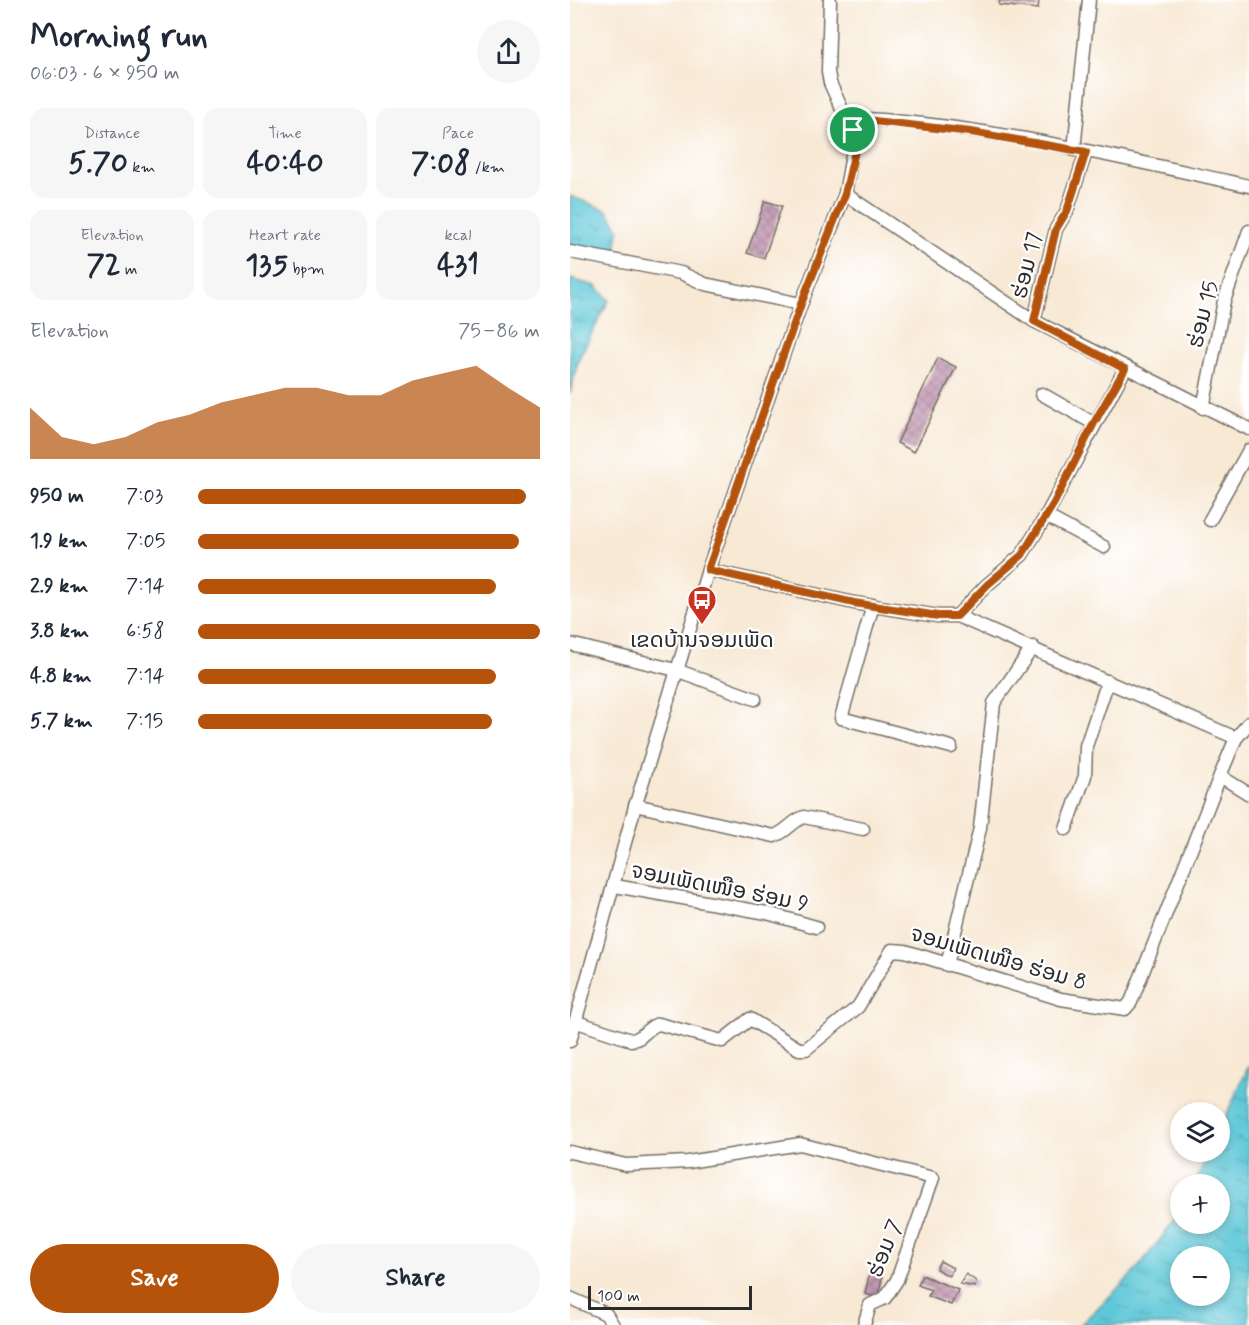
<!DOCTYPE html>
<html lang="en">
<head>
<meta charset="utf-8">
<style>
  :root { --surface:#fff; --page:#f6f6f7; --text:#1f2937; --muted:#747a83; --accent:#b45309 }
  body { margin:0; font-family:Mynerve,"Noto Sans Lao",sans-serif; background:var(--page); color:var(--text); height:100vh; display:flex; flex-direction:column; font-size:22px; white-space:nowrap }
  * { box-sizing:border-box; margin:0 }
  p { font-size:20px; color:var(--muted) }
  .icon { flex:none; width:33px; height:33px; fill:none; stroke:currentColor; stroke-width:2; stroke-linecap:round; stroke-linejoin:round }
  .map { position:relative; flex:1; overflow:hidden }
  .details { display:flex; flex-direction:column; background:var(--surface); width:570px }
  .details>* { flex:none }
  .buttons { position:absolute; left:600px; top:1102px; display:grid; gap:12px }
  .buttons a { display:grid; place-items:center; width:60px; height:60px; border-radius:50%; background:var(--surface); box-shadow:0 3px 9px #0003; font-size:30px }
  .scale { position:absolute; left:18px; bottom:15px; width:164px; box-sizing:border-box; padding-left:6px; border:3px solid #2b2b2b; border-top:0; font-size:16px; line-height:21px; white-space:nowrap; color:#2b2b2b; -webkit-text-stroke:4px #fff; paint-order:stroke }
  .pin { position:absolute; display:grid; place-items:center; width:51px; height:51px; color:#fff; margin:-26px; border:3px solid #fff; border-radius:50%; box-shadow:0 2px 6px #0007 }
  .round { display:grid; place-items:center; flex:none; width:63px; height:63px; border-radius:32px; background:var(--page) }
  .overview { display:flex; align-items:center; justify-content:space-between; height:102px; padding:0 30px }
  h1 { font-size:33px; font-weight:800; line-height:45px }
  .stats { display:grid; grid-template-columns:repeat(3,1fr); gap:9px; height:102px; padding:6px 30px }
  .stats div { display:grid; align-content:center; border-radius:15px; background:var(--page); text-align:center }
  .stats b { font-size:30px; font-weight:800 }
  .stats small { font-size:16px; font-weight:400 }
  .stats p { font-size:16px }
  .chart { height:168px; padding:12px 30px }
  .chart p { display:flex; justify-content:space-between }
  .chart svg { width:100%; height:108px; margin-top:6px; fill:var(--accent); opacity:.7 }
  .primary-button { display:flex; gap:12px; margin-top:auto; padding:12px 30px }
  .primary-button a { flex:1; height:69px; border-radius:36px; background:var(--accent); color:#fff; font-size:24px; font-weight:800; line-height:69px; text-align:center }
  .primary-button a+a { background:var(--page); color:var(--text) }
  ul { padding:0 30px; list-style:none; font-size:20px }
  li { display:grid; grid-template-columns:96px 72px 1fr; align-items:center; height:45px }
  li i { height:15px; border-radius:8px; background:var(--accent) }
  main { display:flex; flex:1; min-height:0 }
  .map>svg:first-child { display:block }
  .water { fill:url(#water-ripples); stroke:#447a82; stroke-width:1.5; fill-rule:evenodd }
  .building { fill:url(#building-cross-hatch) }
  .lines { fill:none; stroke-linecap:round; stroke-linejoin:round }
  .street-casing { stroke:#736e66; stroke-width:15 }
  .street { stroke:#fff; stroke-width:12 }
  .route-casing { stroke:#fff; stroke-width:12 }
  .route { stroke:#b45309; stroke-width:8 }
  .labels { text-anchor:middle; stroke-width:4.5; stroke-linejoin:round; paint-order:stroke }
  .street-label { font-size:22px; fill:#2b2b2b; stroke:#fff }
  .poi-label { font-size:22px; fill:#2b2b2b; stroke:#fff }
</style>
</head>
<body>
<main>
<section class="details">
<div class="overview"><div><h1>Morning run</h1><p>06:03 · 6 × 950 m</p></div><a class="round"><svg class="icon" aria-label="share" viewBox="0 0 24 24"><path d="M12 15V3M7 8l5-5 5 5M5 13v7h14v-7"/></svg></a></div>
<div class="stats">
<div><p>Distance</p><b>5.70<small> km</small></b></div>
<div><p>Time</p><b>40:40</b></div>
<div><p>Pace</p><b>7:08<small> /km</small></b></div>
</div>
<div class="stats">
<div><p>Elevation</p><b>72<small> m</small></b></div>
<div><p>Heart rate</p><b>135<small> bpm</small></b></div>
<div><p>kcal</p><b>431</b></div>
</div>
<div class="chart"><p><span>Elevation</span>75–86 m</p>
<svg viewBox="0 0 160 44" preserveAspectRatio="none"><path d="M0 44V23L10 35L20 38L30 35L40 29L50 26L60 21L70 18L80 15L90 15L100 18L110 18L120 12L130 9L140 6L150 15L160 23V44z"/></svg>
</div>
<ul>
<li><b>950 m</b>7:03<i style="width:96%"></i></li>
<li><b>1.9 km</b>7:05<i style="width:94%"></i></li>
<li><b>2.9 km</b>7:14<i style="width:87%"></i></li>
<li><b>3.8 km</b>6:58<i style="width:100%"></i></li>
<li><b>4.8 km</b>7:14<i style="width:87%"></i></li>
<li><b>5.7 km</b>7:15<i style="width:86%"></i></li>
</ul>
<div class="primary-button"><a>Save</a><a>Share</a></div>
</section>
<div class="map">
<svg width="679" height="1325" viewBox="0 0 679 1325">
  <defs>
    <pattern id="water-ripples" width="26" height="14" patternUnits="userSpaceOnUse" patternTransform="scale(1.5)"><rect width="26" height="14" fill="#5ec8d8"/><path d="M2 4q2-2 4 0t4 0M15 11q2-2 4 0t4 0" fill="none" stroke="#4ea3af"/></pattern>
    <pattern id="building-cross-hatch" width="8" height="8" patternUnits="userSpaceOnUse" patternTransform="scale(1.5)"><rect width="8" height="8" fill="#c397b2"/><path d="M0 0l8 8M0 8l8-8" fill="none" stroke="#9f7b91"/></pattern>
  </defs>
  <rect width="100%" height="100%" fill="#fff"/>
  <filter id="ink" filterUnits="userSpaceOnUse"><feTurbulence type="fractalNoise" baseFrequency=".0167" numOctaves="2"/><feDisplacementMap in="SourceGraphic" scale="12" xChannelSelector="R" yChannelSelector="G"/><feConvolveMatrix kernelMatrix="1 2 1 2 8 2 1 2 1" color-interpolation-filters="sRGB"/></filter>
  <filter id="wash" filterUnits="userSpaceOnUse"><feTurbulence type="fractalNoise" baseFrequency=".008" numOctaves="4" result="noise"/><feDisplacementMap in="SourceGraphic" scale="24" xChannelSelector="R" yChannelSelector="G"/><feGaussianBlur stdDeviation="1.35" result="paint"/><feColorMatrix in="noise" values="0 0 0 0 0 0 0 0 0 0 0 0 0 0 0 0 0 1.4 0 .05"/><feComposite in="paint" operator="in"/></filter>
  <g filter="url(#wash)">
    <rect width="100%" height="100%" fill="#f8e9d5"/>
    <g class="water">
      <polygon points="0,196 37,210 49,229 46,254 0,246"/>
      <polygon points="0,279 26,286 39,300 9,358 0,394"/>
      <path d="M679,1065v260h-169l54,-52 46,-59v10h40v-39h-26l15,-33h11v-23zM610,1257h40v39h-40z"/>
    </g>
    <g id="blocks">
      <g class="building">
        <polygon points="430,0 469,0 468,9 429,5"/>
        <polygon points="195,201 212,206 194,258 177,253"/>
        <polygon points="368,358 386,367 344,452 327,443"/>
        <polygon points="370,1261 383,1268 379,1276 366,1269"/>
        <polygon points="396,1274 406,1281 405,1287 390,1284"/>
        <polygon points="299,1275 312,1277 308,1297 295,1294"/>
        <polygon points="352,1275 388,1290 381,1305 358,1296 361,1290 348,1285"/>
      </g>
    </g>
  </g>
  <g filter="url(#ink)">
    <use href="#blocks" fill-opacity="0" stroke="#736e66" stroke-width="1.5"/>
    <g class="lines">
      <g class="street-casing">
        <g id="street">
          <path d="M277,118c132,5 272,40 402,68"/>
          <polyline points="504,150 519,0"/>
          <polyline points="275,194 464,321 679,429"/>
          <polyline points="0,252 111,273 135,284 231,304"/>
          <polyline points="464,321 486,229 497,211 516,152"/>
          <polyline points="472,394 523,423"/>
          <polyline points="633,408 654,301 679,231"/>
          <polyline points="640,520 679,450"/>
          <polyline points="534,547 476,516 555,369"/>
          <polyline points="138,570 284,603 368,616 387,616 666,738"/>
          <polyline points="303,605 271,718 381,747"/>
          <polyline points="387,616 417,585 452,555 476,516"/>
          <polyline points="0,644 106,670 185,699"/>
          <polyline points="679,723 666,738 650,776 679,794"/>
          <path d="M65,805l139,31c13,-4 18,-15 30,-19l59,12"/>
          <polyline points="496,829 515,776 516,746 538,681"/>
          <polyline points="45,886 197,913 246,927"/>
          <polyline points="377,965 410,828 424,703 463,647"/>
          <path d="M7,1022l54,18c12,0 16,-14 28,-16l63,17 28,-22 49,30h7l52,-42 34,-57 13,1 156,48 64,10 6,-7 89,-226"/>
          <polyline points="0,1041 64,810 138,570 231,304 275,194 285,138 260,83 258,72 260,0"/>
          <polyline points="0,1152 56,1165 118,1162 230,1144 363,1178 327,1280 315,1298 300,1305 294,1325"/>
          <polyline points="0,1298 36,1314 43,1325"/>
        </g>
      </g>
      <use href="#street" class="street"/>
    </g>
  </g>
  <g class="lines" filter="url(#ink)">
    <g class="route-casing">
      <polygon id="route" points="277,118 401,132 516,152 497,211 486,229 464,321 555,369 524,423 484,503 452,555 417,585 387,616 368,616 284,603 138,570 231,304 275,194 286,147 283,130"/>
    </g>
    <use href="#route" class="route"/>
  </g>
  <defs>
    <g id="bus-pin" transform="scale(1.5)"><path d="M0 17L-7.5 6A9.5 9.5 0 1 1 7.5 6Z" fill="#c8321e" stroke="#fff"/><path d="M-5-6H5V4H4V6H2V4H-2V6H-4V4H-5ZM-3.5-4V0h7V-4ZM-3.5 1.2v1.5H-2V1.2ZM2 1.2v1.5H3.5V1.2Z" fill="#fff"/></g>
  </defs>
  <g fill-rule="evenodd">
    <use href="#bus-pin" x="132" y="600"/>
  </g>
  <g class="labels">
    <g class="street-label">
      <text transform="translate(456 265) rotate(-76)" y="8">ຮ່ອມ 17</text>
      <text transform="translate(632 314) rotate(-76)" y="8">ຮ່ອມ 15</text>
      <text transform="translate(150 886) rotate(11)" y="8">ຈອມເພັດເໜືອ ຮ່ອມ 9</text>
      <text transform="translate(429 957) rotate(16)" y="8">ຈອມເພັດເໜືອ ຮ່ອມ 8</text>
      <text transform="translate(314 1248) rotate(-68)" y="8">ຮ່ອມ 7</text>
    </g>
    <g class="poi-label">
      <text x="132" y="647">ເຂດບ້ານຈອມເພັດ</text>
    </g>
  </g>
</svg>
<div class="buttons">
<a><svg class="icon" aria-label="layers" viewBox="0 0 24 24"><path d="M12 4l9 5-9 5-9-5zM3 14l9 5 9-5"/></svg></a>
<a>+</a>
<a>−</a>
</div>
<div class="scale">100 m</div>
<div class="pin" style="left:283px;top:130px;background:#1e9e55"><svg class="icon" aria-label="arrive" viewBox="0 0 24 24"><path d="M6 21V4h12l-3 4 3 4H6"/></svg></div>
</div>
</main>
</body>
</html>
